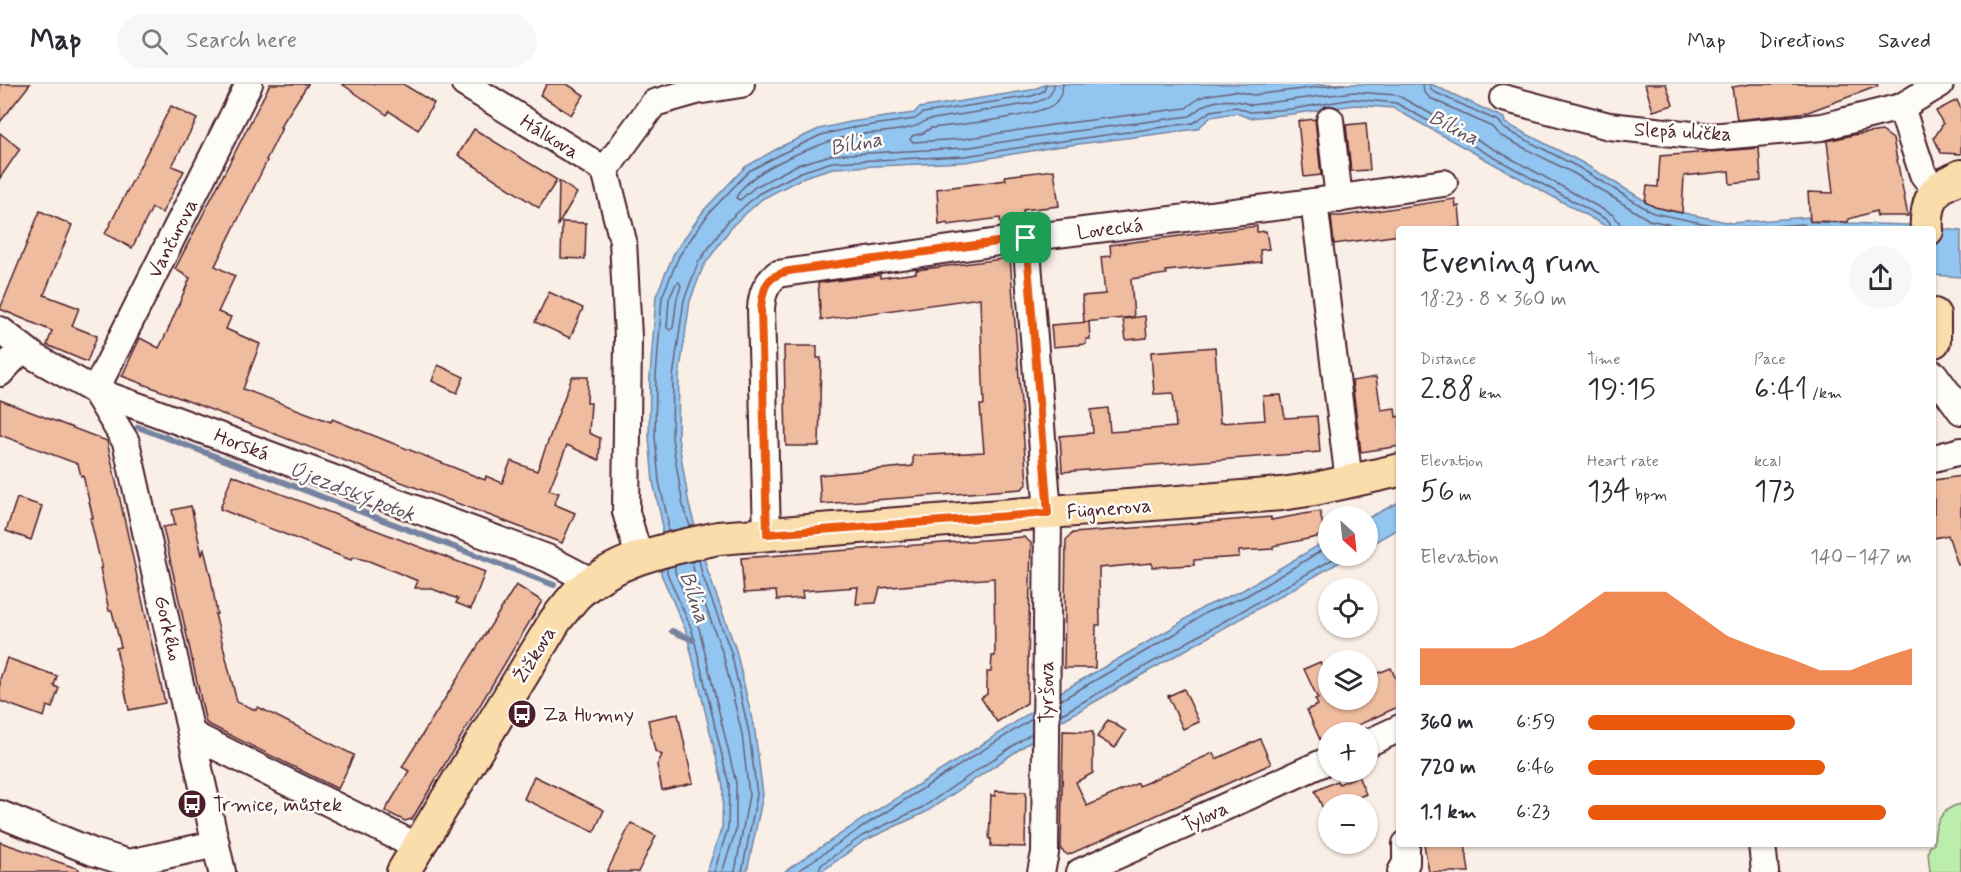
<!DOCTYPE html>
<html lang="en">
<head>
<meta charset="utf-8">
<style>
  :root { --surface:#fff; --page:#f7f7f7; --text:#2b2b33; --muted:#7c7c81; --line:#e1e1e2; --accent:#ea580c }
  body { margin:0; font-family:Mynerve,sans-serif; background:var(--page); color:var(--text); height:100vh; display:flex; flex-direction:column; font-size:22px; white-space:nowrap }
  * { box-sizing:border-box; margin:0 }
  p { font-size:20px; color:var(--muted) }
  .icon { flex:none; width:33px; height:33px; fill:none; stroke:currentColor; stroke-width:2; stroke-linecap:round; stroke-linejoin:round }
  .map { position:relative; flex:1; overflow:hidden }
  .drawer { position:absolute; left:1396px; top:142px; width:540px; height:621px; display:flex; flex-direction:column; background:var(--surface); border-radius:6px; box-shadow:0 2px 4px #0004 }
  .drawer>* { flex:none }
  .needle { width:39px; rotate:153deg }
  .controls { position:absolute; left:1318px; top:422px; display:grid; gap:12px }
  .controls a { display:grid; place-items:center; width:60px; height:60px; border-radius:50%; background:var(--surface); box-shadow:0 2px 4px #0004; font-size:30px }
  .pin { position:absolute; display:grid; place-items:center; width:51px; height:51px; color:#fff; margin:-26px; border-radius:12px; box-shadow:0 3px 9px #0006 }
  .round { display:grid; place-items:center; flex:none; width:63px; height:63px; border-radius:32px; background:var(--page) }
  .summary { display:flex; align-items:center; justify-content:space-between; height:102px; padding:0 24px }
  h1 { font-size:33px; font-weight:600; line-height:45px }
  .stats { display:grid; grid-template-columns:repeat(3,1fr); gap:9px; height:102px; padding:6px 24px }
  .stats div { display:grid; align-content:center }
  .stats b { font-size:30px; font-weight:600 }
  .stats small { font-size:16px; font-weight:400 }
  .stats p { font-size:16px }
  .chart { height:168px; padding:12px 24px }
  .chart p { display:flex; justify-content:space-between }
  .chart svg { width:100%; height:108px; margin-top:6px; fill:var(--accent); opacity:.7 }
  ul { padding:0 24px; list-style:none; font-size:20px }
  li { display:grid; grid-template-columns:96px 72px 1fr; align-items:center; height:45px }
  li i { height:15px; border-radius:8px; background:var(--accent) }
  header { display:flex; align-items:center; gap:36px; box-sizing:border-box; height:84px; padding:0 30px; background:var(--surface); border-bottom:2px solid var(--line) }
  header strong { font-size:28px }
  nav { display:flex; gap:33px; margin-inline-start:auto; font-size:21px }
  .search { width:420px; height:54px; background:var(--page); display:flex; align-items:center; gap:15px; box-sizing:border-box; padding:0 21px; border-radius:33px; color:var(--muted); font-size:22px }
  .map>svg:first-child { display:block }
  .green { fill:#bbedad; stroke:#82866c; stroke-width:1.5 }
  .water { fill:#92c5ef; stroke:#7583a1; stroke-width:1.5 }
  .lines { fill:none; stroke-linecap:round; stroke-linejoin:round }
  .shore { stroke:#676179; stroke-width:1.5 }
  .stream { stroke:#7583a1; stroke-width:6 }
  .building { fill:#efbca0; stroke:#4a1f2b; stroke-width:1.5 }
  .minor-casing { stroke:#4a1f2b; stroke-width:30 }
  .major-casing { stroke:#4a1f2b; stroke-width:36 }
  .minor { stroke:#fdfcf7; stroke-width:26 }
  .major { stroke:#faddab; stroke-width:32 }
  .route-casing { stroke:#fff; stroke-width:12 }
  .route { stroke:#ea580c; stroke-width:8 }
  .labels { text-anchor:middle; stroke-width:5; stroke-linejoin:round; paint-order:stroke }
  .street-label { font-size:20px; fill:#4a1f2b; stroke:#fdfcf7 }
  .poi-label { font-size:20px; fill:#4a1f2b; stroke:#fdfcf7; text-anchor:start }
  .water-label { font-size:21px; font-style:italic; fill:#605166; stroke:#fdfcf7 }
</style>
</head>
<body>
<header>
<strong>Map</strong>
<div class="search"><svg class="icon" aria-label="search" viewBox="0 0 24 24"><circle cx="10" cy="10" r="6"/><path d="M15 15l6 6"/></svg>Search here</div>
<nav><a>Map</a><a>Directions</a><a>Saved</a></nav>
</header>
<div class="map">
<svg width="1961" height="788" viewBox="0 0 1961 788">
  <rect width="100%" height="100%" fill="#faefe6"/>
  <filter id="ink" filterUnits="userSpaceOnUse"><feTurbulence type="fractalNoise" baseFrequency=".0167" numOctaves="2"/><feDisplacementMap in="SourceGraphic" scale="12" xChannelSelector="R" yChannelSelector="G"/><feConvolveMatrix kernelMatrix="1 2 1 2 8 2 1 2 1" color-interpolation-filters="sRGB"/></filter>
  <g filter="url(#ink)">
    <path class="green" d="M1961,720v68h-31l-2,-19 2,-8 4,-1c0,-18 6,-36 27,-40z"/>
    <g class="water">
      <polygon points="1047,0 1431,0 1504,34 1505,39 1581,78 1655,123 1731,139 1808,133 1810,138 1909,141 1961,147 1961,193 1934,191 1934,146 1611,145 1393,24 1355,21 1292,30 1249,34 1236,29 1211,33 1197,45 1055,63 965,78 833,84 804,93 762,115 733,141 703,183 690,217 679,293 678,353 689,421 708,488 736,566 755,648 763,711 747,788 707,788 722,743 723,702 686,547 661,490 662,438 653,398 649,353 650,293 656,212 674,169 704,126 745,83 782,62 819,45 850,38 914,29 919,24 1031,6"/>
      <polygon points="1399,418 1399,444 1368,462 1368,434"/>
      <polygon points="1329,455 1329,471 1352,471 1063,636 926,728 864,757 821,788 784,788 863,735 972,667 1064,606 1172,544 1202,524 1243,506"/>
    </g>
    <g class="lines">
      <g class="shore">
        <path d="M1054,0c-1,13 -10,16 -21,19l-106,17c-15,12 -52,12 -72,15 -30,5 -107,34 -119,63l4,2 15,-13 42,-22 34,-10 133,-7 89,-14 137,-18c6,-4 11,-10 17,-12 14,-5 30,-4 44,1l103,-13 43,3 216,120 6,7 1,8"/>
        <path d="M1063,0c-1,8 -3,15 -9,20 -17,13 -98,21 -123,24l-8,5 -11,3 -2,4 3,2 50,-3 89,-14 134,-17 13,-10 9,-3 27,-4 18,4 91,-11"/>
        <polyline points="1423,0 1424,8 1430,14 1492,43 1499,51 1575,90 1649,136 1696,146"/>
        <polyline points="1430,0 1431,5 1434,8 1498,37 1503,44 1578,83 1653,129 1731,145 1803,140 1810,144 1861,146"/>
        <polygon points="679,198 681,202 677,214 673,244 670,246 667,244 669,215 676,200"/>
        <polyline points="690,442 683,422 672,354 673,293 684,216 698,179 728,137 758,110 801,88 832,78 965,72 1055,58 1193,39 1211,27 1236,23 1250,28 1292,25 1354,15 1396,19 1609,137 1612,146"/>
        <polyline points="668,448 668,437 659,397 655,353 656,293 662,213 679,172 709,129 749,87 785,68 821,51 851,44 915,35 923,29 1032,12 1044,7 1046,0"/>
        <polyline points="699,476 702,490 731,568 749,649 757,711 742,788"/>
        <polyline points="692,477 695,493 723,570 742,650 749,711 735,788"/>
        <polyline points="675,481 675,488 699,544 736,699 736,746 722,788"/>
        <polyline points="667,483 667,489 692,546 729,701 728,744 714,788"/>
        <polyline points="1061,616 1175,550 1205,529 1246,512 1329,462"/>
        <polyline points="1060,631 1340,471"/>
        <polyline points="796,788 867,740 1032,635"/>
        <polyline points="819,788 821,781 862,752 923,723 1032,649"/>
      </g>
      <g class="stream">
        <polyline points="138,343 554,501"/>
        <polyline points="672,547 693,556"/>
      </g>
    </g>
    <g class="building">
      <polygon points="0,0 30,0 0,38"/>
      <polygon points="270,0 308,0 280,43 282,44 266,76 267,77 215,182 235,192 218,228 231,233 226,245 260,260 243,305 331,338 332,335 485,396 486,392 502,399 511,377 537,387 572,293 588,293 587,319 591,319 589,349 600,354 599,376 567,361 549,406 559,409 554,420 575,429 562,459 122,292 140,254 159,264 167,248 190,194 175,185"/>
      <polygon points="342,0 403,0 434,19 418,46 389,27 387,31"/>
      <polygon points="547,0 567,0 584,11 571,31 540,11"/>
      <polygon points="1645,0 1666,0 1673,21 1653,27"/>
      <polygon points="1751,0 1877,0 1878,2 1808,28 1737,36 1732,3"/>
      <polygon points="1957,16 1961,25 1961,70 1941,69 1934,54 1943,40 1936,27"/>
      <polygon points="171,22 197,35 172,82 184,87 162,129 152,124 132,164 105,150"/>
      <polygon points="1315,35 1321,91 1304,93 1298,37"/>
      <polygon points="1366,39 1370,86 1351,87 1346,41"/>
      <polygon points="474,45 557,96 539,124 458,71"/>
      <polygon points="1882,47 1893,55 1908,132 1877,132 1876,127 1849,135 1848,138 1810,137 1808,108 1833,109 1827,57 1853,51"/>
      <polygon points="0,49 20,65 0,94"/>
      <polygon points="1759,64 1761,97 1730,100 1729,87 1684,92 1682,129 1655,123 1645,118 1647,102 1658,103 1660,72"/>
      <polygon points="1054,86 1059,122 1023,126 1024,139 1001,142 1000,134 948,141 947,139 939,141 937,105 1006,96 1005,92"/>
      <polygon points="559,97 577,109 558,141"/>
      <polygon points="1455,115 1456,123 1459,122 1461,143 1444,146 1400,146 1400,151 1334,160 1331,132 1342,132"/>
      <polygon points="40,127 72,141 44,211 79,224 72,242 97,252 87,278 47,261 52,247 0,225"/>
      <polygon points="562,138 586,139 585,175 561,174"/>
      <polygon points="1257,142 1257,148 1266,147 1269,165 1260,166 1261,178 1166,187 1167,190 1131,195 1134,233 1084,238 1082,212 1105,210 1101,173 1111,172 1110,161"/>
      <polygon points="1010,174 1027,399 1022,405 821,420 819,391 913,382 913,372 984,368 980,321 984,321 983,297 980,214 821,236 818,199 880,191 880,194 916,189 916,186"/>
      <polygon points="549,208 583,224 570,254 535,238"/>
      <polygon points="1145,232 1147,254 1126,256 1123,235"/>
      <polygon points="1089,238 1090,255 1086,255 1086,260 1053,263 1051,241"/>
      <polygon points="784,262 817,262 817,274 821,274 819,362 786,362"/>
      <polygon points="1215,263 1220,339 1265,336 1263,312 1281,311 1285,334 1317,332 1320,368 1062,388 1060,352 1093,349 1091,326 1108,324 1110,348 1176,343 1173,309 1154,310 1151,268"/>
      <polygon points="438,281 464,293 457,309 432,297"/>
      <polygon points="1376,293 1381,326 1395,324 1396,333 1400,332 1400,362 1361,368 1352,297"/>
      <polygon points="0,316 107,357 165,619 129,626 116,564 121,563 112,527 109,527 100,484 102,484 90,434 93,434 83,391 81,392 78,380 0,351"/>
      <polygon points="232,391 485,488 471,525 456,519 458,515 430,504 415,504 418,497 369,477 353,473 351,476 220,425"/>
      <polygon points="1961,392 1961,480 1958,481 1948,451 1934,454 1934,396"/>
      <polygon points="17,414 42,422 31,456 6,447"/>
      <polygon points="191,422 202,471 204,465 211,494 217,530 215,530 237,618 256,626 258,623 354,671 338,705 206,639 163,443 175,441 172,426"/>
      <polygon points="1320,427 1324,447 1317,453 1273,462 1273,465 1239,467 1239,473 1194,476 1194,481 1152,483 1152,479 1099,484 1100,541 1096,541 1095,584 1064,584 1066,456 1073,449 1271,433 1271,436"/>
      <polygon points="1024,453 1031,459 1027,619 997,638 981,614 987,610 987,588 991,588 992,572 995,572 994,494 880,504 876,519 856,520 858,503 802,507 803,514 777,516 776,507 744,509 741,474"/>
      <polygon points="516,501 542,517 412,735 405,737 385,727 409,687 402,683"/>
      <polygon points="7,574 57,592 54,602 59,604 52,624 47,622 44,633 0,617 0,595"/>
      <polygon points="1320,578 1329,597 1329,615 1368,615 1368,593 1391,584 1400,604 1400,622 1343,648 1329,648 1329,654 1321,658 1307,626 1318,621 1315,615 1318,615 1304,585"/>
      <polygon points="1184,605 1199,638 1183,645 1168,612"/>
      <polygon points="678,630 693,699 662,706 657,681 662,671 655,667 648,636"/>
      <polygon points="1108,636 1126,647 1115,664 1097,653"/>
      <polygon points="1063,647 1093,648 1093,689 1076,698 1087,722 1138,699 1139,702 1213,669 1216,675 1260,655 1271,680 1068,771 1061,766"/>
      <polygon points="534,692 604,726 594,748 524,715"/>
      <polygon points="1358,692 1366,710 1343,720 1329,720 1329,727 1325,729 1315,707 1337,697 1339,700"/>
      <polygon points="995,707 1026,708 1025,763 991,762 991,755 989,755 991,711 995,712"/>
      <polygon points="631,739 656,752 638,788 607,788"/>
      <polygon points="0,758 79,785 79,788 0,788"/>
      <polygon points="1424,760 1465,760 1469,788 1429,788"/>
    </g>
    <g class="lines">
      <g class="minor-casing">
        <g id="minor">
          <polyline points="465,0 605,86"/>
          <polyline points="1503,14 1609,42 1711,53 1822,43 1901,23 1940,0"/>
          <polyline points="1901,23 1923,90 1936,107"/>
          <polyline points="1330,36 1339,115"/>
          <polyline points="1314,118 1349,397"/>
          <polyline points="1026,154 1048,429 1045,769 1041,788"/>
          <polyline points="0,246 35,273 95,307 154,328 547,474 593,498"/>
          <polyline points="0,289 23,264"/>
          <polyline points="1934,290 1961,327"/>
          <polyline points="95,307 126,358 222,788"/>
          <polyline points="95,307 249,0"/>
          <polyline points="1934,374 1961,367"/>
          <path d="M767,450l-6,-225c1,-15 4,-24 16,-35l249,-36 288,-36 130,-19"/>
          <polyline points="639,473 626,428 628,253 623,157 605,86 654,19 696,7 741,0"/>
          <polyline points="193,651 418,763"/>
          <polyline points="1368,659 1400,644"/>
          <polyline points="0,730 93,768 129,779 216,760"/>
          <polyline points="1762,760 1765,788"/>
          <polyline points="1080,788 1329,676"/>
          <polyline points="1401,788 1406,779 1406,760"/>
        </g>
      </g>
      <g class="major-casing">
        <g id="major">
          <path d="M1927,146c-1,-12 1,-29 9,-38 5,-7 18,-12 25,-16"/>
          <polyline points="1934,231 1934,257"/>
          <path d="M403,788l152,-251c7,-9 14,-18 21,-26 40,-37 91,-46 142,-57l563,-44 34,-5 85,-19"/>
        </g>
      </g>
      <use href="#minor" class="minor"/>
      <use href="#major" class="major"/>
    </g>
  </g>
  <g class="lines" filter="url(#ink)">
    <g class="route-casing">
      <path id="route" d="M1026,154l22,275 -281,21 -6,-225c2,-22 5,-33 28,-38z"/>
    </g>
    <use href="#route" class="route"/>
  </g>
  <defs>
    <g id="bus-disc" transform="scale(1.5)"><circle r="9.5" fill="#4a1f2b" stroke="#fdfcf7"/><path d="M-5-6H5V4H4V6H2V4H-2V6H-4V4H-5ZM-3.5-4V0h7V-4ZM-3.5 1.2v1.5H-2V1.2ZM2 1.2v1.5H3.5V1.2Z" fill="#fff"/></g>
  </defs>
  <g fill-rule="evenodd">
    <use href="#bus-disc" x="522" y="630"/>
    <use href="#bus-disc" x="192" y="720"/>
  </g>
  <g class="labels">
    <g class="street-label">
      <text transform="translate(1683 47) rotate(3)" y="7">Slepá ulička</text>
      <text transform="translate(550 52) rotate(32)" y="7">Hálkova</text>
      <text transform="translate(1110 144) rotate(-7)" y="7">Lovecká</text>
      <text transform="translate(172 154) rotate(-63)" y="7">Vančurova</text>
      <text transform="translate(242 360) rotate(21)" y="7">Horská</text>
      <text transform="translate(1109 424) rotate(-5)" y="7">Fügnerova</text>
      <text transform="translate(169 544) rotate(77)" y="7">Gorkého</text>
      <text transform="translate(534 570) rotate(-58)" y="7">Žižkova</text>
      <text transform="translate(1046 608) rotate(-90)" y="7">Tyršova</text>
      <text transform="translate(1205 732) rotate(-24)" y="7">Tylova</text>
    </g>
    <g class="poi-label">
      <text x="543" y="637">Za Humny</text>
      <text x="213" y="727">Trmice, můstek</text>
    </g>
    <g class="water-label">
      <text transform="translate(1454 43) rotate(27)" y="7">Bílina</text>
      <text transform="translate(856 59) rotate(-11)" y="7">Bílina</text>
      <text transform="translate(352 407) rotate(21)" y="7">Újezdský potok</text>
      <text transform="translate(695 513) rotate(71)" y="7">Bílina</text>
    </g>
  </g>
</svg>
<div class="controls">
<a><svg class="needle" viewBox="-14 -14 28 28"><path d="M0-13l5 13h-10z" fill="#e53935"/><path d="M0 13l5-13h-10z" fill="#7c7c81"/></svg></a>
<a><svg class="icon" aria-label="locate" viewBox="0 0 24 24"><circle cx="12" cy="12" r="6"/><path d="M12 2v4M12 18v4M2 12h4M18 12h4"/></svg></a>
<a><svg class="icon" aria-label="layers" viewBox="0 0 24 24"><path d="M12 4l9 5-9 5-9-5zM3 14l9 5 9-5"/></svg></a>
<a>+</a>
<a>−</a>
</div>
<div class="pin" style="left:1026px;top:154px;background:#1e9e55"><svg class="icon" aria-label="arrive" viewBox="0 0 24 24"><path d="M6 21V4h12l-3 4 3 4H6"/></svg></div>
<section class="drawer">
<div class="summary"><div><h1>Evening run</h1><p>18:23 · 8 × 360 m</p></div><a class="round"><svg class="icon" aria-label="share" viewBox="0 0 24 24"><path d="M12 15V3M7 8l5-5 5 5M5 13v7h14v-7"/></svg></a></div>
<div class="stats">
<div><p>Distance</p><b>2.88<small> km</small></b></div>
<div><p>Time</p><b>19:15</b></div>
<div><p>Pace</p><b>6:41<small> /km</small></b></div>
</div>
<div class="stats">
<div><p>Elevation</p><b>56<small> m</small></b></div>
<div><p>Heart rate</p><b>134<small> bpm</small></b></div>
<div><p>kcal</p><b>173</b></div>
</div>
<div class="chart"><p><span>Elevation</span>140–147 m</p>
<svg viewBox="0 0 160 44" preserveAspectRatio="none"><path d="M0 44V29L10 29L20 29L30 29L40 24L50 15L60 6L70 6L80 6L90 15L100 24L110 29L120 33L130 38L140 38L150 33L160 29V44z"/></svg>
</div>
<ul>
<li><b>360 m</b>6:59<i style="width:64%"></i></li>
<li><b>720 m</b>6:46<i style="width:73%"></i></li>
<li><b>1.1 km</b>6:23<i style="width:92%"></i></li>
</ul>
</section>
</div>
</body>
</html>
